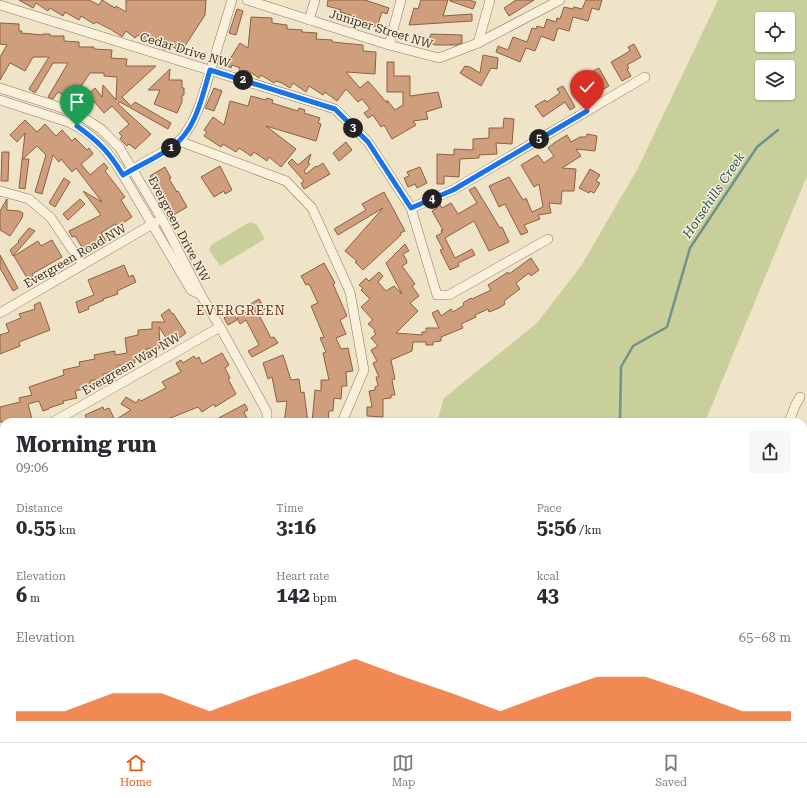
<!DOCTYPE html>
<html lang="en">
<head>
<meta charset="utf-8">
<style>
  :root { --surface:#fff; --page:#f7f7f7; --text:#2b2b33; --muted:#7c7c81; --line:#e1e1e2; --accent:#ea580c }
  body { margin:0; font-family:"Roboto Serif",serif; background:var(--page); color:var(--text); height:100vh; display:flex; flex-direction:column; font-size:15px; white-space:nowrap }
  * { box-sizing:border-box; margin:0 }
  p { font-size:13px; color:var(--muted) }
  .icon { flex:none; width:22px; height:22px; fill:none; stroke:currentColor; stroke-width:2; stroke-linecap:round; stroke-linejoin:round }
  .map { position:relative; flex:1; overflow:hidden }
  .sheet { position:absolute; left:0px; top:418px; width:807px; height:324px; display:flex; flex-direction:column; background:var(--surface); border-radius:12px 12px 0 0; box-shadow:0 1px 3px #0004 }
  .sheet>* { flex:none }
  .controls { position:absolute; left:755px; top:12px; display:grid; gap:8px }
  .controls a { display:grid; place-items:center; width:40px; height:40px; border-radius:4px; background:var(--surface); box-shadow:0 1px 3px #0004; font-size:20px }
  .pin { position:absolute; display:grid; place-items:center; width:34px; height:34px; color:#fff; margin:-41px -17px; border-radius:50% 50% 50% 0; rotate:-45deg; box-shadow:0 0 4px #0007 }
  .pin .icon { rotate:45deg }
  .km { position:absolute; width:20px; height:20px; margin:-10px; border-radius:50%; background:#222; color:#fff; font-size:11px; line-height:20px; text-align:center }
  .round { display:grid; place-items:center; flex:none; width:42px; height:42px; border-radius:4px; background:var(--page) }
  .overview { display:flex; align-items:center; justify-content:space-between; height:68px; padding:0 16px }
  h1 { font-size:22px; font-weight:700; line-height:30px }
  .stats { display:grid; grid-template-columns:repeat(3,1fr); gap:6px; height:68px; padding:4px 16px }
  .stats div { display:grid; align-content:center }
  .stats b { font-size:20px; font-weight:700 }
  .stats small { font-size:11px; font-weight:400 }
  .stats p { font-size:11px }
  .chart { height:112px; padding:8px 16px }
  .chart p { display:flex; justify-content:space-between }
  .chart svg { width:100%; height:72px; margin-top:4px; fill:var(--accent); opacity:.7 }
  .tab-bar { display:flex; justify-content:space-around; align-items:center; height:56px; border-top:1px solid var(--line); background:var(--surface); font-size:11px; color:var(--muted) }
  .tab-bar a { display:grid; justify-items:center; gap:2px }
  .tab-bar .selected { color:var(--accent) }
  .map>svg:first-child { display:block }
  .green { fill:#c9cf9b; fill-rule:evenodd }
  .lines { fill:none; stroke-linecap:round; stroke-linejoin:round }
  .stream { stroke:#6f938a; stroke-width:2.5 }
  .building { fill:#cf9f7d; stroke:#8d5f41 }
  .street-casing { stroke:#8d765c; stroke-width:10 }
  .street { stroke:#faf1dc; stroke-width:9 }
  .route-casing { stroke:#fff; stroke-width:8 }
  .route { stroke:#1a73e8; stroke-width:5 }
  .labels { text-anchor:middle; stroke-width:3; stroke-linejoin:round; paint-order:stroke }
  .street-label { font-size:12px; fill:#3d2e20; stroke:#f7eed8 }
  .water-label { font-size:13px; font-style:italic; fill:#2f5d5a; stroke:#f7eed8 }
  .neighbourhood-label { font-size:13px; letter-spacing:1px; fill:#6b2e1e; stroke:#f7eed8 }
</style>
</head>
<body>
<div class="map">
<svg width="807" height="742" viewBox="0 0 807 742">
  <rect width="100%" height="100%" fill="#f0e4c8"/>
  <g class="green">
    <path d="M718,0h89v176l-102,246h-268l7,-24 93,-75 44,-57 57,-98zM762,19h26v26h-26zM762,67h26v26h-26z"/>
    <polygon points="250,222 257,225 265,239 220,266 209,250 211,245"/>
    <polygon points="179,738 506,738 504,742 175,742"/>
  </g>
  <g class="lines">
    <g class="stream">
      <polyline points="544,422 548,420 555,422"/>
      <polyline points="617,422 620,418 621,367 633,346 667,327 690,248 757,147 778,130"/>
      <polyline points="382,738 383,742"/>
    </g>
  </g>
  <g class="building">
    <polygon points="19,0 89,0 99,5 102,0 115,8 116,6 126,12 126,0 206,0 205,15 181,52 169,44 165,50 153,41 151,44 138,35 135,38 126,31 122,37 121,36 110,29 96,22 94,24 81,16 79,20 65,12 63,16 50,8 48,11 36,3 33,8"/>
    <polygon points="328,0 365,0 389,8 387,14 382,12 377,27 352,19 353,16 340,12 341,10 327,6"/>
    <polygon points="421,0 448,0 443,16 472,14 472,21 409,25 414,8 418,9"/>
    <polygon points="450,0 469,0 476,2 473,9 450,1"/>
    <polygon points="516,0 534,0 509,16 504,8"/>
    <polygon points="586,0 602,0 599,10 592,8 588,21 573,17 569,31 558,28 554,41 541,36 535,51 526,48 520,62 496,52 498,46 508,50 513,37 527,42 532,28 536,29 537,26 544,28 547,19 556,22 557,18 560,19 564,7 573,9 574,7 582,9"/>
    <polygon points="237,9 243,11 236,35 229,33"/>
    <polygon points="251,17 272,18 272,23 287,25 287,29 302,30 302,32 317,33 316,39 332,40 332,42 363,45 363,51 376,52 375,74 346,72 360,88 368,81 387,103 387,100 395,110 403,105 403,92 387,92 387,62 394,62 394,76 410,76 410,96 438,92 442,107 426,112 428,119 413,121 416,125 392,139 384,125 381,127 373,115 368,118 364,113 370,109 362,99 358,102 346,89 337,101 325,92 323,95 309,86 306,92 293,83 290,88 282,83 276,81 274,83 261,75 259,78 247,70 244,74 239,70 240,68 232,65 231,68 222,63 226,57 230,59 240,43 248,48"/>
    <polygon points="0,23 19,24 19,31 22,31 21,33 43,35 43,34 50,34 50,36 64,36 64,41 79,42 79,47 94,47 94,49 112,50 111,58 127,59 126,66 156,66 122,97 131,106 135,102 171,123 168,129 120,102 118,104 151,134 135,149 129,144 127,146 120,139 122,136 119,133 129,124 112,106 104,113 92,99 87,104 82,99 95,88 102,97 103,85 116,100 117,77 104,76 104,73 90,73 72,100 58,92 53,99 48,97 68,63 53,63 35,93 29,89 49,57 33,57 25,71 10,63 0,80 0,57 7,45 0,44"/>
    <polygon points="431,34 462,35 462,43 456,45 435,45 428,42"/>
    <polygon points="634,44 641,57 627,65 629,68 627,69 631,76 622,81 611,62 630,51 628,47"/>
    <polygon points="483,55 498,58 497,69 491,68 481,86 460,73 465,66 470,67 480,73"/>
    <polygon points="599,68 609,86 602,90 591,72"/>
    <polygon points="170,69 169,80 182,80 182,88 184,88 184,95 182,95 182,102 177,113 154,104 160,90 148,90"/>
    <polygon points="563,86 575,107 570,110 565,102 543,117 535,106 545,100 547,102 560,93 557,89"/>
    <polygon points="214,88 222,91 214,111 205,108"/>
    <polygon points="251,96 266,100 267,98 273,100 272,103 298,111 299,108 305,110 304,113 320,118 318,123 321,124 316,141 266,126 296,149 281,167 269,157 267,161 254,152 251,156 239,148 236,152 223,144 221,147 204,136 207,132 204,130 213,117 224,125 230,101 248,106"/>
    <polygon points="504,118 514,119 512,144 496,143 497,154 479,155 479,158 460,159 459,177 444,176 444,184 437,184 437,154 454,155 454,149 473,150 473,139 489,138 489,128 503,128"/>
    <polygon points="25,120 37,132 45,124 56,136 62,130 72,141 75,138 87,150 89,148 93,154 81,164 90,175 104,163 108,168 105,171 125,197 121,200 132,217 117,227 115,224 101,233 106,241 90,250 85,252 75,236 72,237 69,231 101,215 83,191 102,202 76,168 72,172 61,159 59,162 53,155 42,194 35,192 46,155 37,146 23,159 29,159 25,189 19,188 25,133 17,142 10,135"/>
    <polygon points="587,134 597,136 595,151 576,149 581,156 562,168 576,169 574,191 562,191 561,204 549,203 551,213 538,215 540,219 524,225 528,232 521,235 505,204 499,207 489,186 509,177 523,200 526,198 532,212 543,207 539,184 534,187 521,165 538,155 544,163 554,156 548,148 554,143 567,135 571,142 580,137 586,137"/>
    <polygon points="346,142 352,150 339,161 333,153"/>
    <polygon points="2,152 9,152 8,181 1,181"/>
    <polygon points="311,154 308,163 310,164 304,171 306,174 316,166 317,167 323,163 330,174 304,189 301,183 304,181 288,163 292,159 298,165"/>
    <polygon points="220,166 232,190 225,194 224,191 214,197 201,177"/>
    <polygon points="165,167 171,178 169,179 177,192 178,191 187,207 170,217 161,201 164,199 150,176"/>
    <polygon points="420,167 427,183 417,188 415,184 408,187 404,178 409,176 407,172"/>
    <polygon points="590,169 600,175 596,181 600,183 594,193 590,191 589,193 579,188"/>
    <polygon points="64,178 70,182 55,207 49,203"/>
    <polygon points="475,187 500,228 502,227 509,242 489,251 474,221 445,238 455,258 472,249 475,255 458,263 459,266 450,270 440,250 443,249 436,236 442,233 441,230 443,230 432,211 437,208 437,203 439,203 442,208 451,203 458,214 477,203 469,190"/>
    <polygon points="384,192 405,231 400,233 401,235 363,270 355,262 357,261 345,251 383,208 338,235 334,229 366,210 362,204"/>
    <polygon points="7,199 7,210 19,211 23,213 22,218 10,236 0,230 0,211"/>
    <polygon points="80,199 85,204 68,220 63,214"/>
    <polygon points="29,228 35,231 13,256 10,250 19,242 18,241"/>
    <polygon points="52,240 62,257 32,274 35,279 30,283 14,256 38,241 41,246"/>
    <polygon points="405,244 409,251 403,254 407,261 406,261 407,263 402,266 415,284 412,286 419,296 410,303 418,311 396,333 422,335 422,332 426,332 426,328 439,328 432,313 438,310 441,316 451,309 453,312 464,305 463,303 471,298 472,299 491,290 488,285 508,272 509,274 531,258 539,270 531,276 529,273 516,283 520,289 504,301 505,304 499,308 489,312 488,309 475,315 476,317 461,324 463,328 441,337 441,341 433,342 433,345 426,345 426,342 413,342 412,351 391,360 395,379 392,380 395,395 391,395 391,398 383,399 383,417 367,416 367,407 372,407 369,391 375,390 375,387 378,386 376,377 379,377 373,363 377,361 371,350 378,346 371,338 376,334 374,332 375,330 368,324 373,320 361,307 370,299 361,290 363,288 359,285 366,278 369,281 379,272 383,276 378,282 386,291 394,286 402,294 386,263"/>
    <polygon points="0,255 18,288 13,291 0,268"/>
    <polygon points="324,263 335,283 333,284 347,316 340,320 346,334 336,338 341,349 348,348 353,371 346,372 347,386 342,386 341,399 334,398 333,411 329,411 328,422 312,422 315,390 321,391 321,380 329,380 323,353 326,352 320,338 324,337 311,306 318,303 309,284 306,285 301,276"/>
    <polygon points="124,265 129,277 133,275 136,282 117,291 118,294 103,299 104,300 88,307 89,309 79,313 76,302 94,295 88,280"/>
    <polygon points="259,299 265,309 258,313 271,338 274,337 278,343 252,357 248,351 259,345 246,320 240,324 237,318 250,310 247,306"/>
    <polygon points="40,302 50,330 19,342 20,346 0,354 0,335 9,332 6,324 21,318 19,314 35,309 34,305"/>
    <polygon points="169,309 172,314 173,313 186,333 178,339 170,344 159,327 160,348 146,349 146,356 134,357 135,363 117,366 118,371 103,374 104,378 90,381 91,387 75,391 77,398 63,401 64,403 49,408 49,409 43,411 39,401 28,404 32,419 19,422 0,422 0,407 20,402 19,398 32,395 29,387 64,375 63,370 80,366 79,362 95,359 94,355 115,351 115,355 127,353 125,338 138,335 138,330 152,329 152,322 165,322 161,315"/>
    <polygon points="233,313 237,320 228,325 224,318"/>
    <polygon points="222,353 229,365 225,368 230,378 228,379 236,394 215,407 214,404 202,412 198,407 168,419 169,422 88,422 85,415 103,407 104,410 109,408 115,420 131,410 121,404 126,397 136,403 139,399 141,401 166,388 162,382 181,372 176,363 181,360 183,363 194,356 196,359 199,357 202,364"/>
    <polygon points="283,355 291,380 299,379 301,393 304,392 308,422 284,422 287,401 277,402 272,377 268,379 263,363"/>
    <polygon points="245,404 248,410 244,412 249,422 211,422"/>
  </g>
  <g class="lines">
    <g class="street-casing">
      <g id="street">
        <polyline points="247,0 389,45 439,58 478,43 560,0"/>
        <polyline points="0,5 335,109 368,142 411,208 437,295 449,295 548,239"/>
        <polyline points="309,20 315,0"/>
        <polyline points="478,43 490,0"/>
        <polyline points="389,45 401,0"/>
        <polyline points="0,88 59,107 78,114 101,129 119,147 162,219 201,295 220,327 267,412 267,422"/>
        <path d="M0,100l68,22c26,12 40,29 55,53l68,115 10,5"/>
        <polyline points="179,141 286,181 312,208 350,292 364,370 342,422"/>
        <polyline points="128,172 173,146 183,137 192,123 200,105 232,0"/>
        <polyline points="0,191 29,199 51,218 82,264"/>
        <polyline points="411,208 453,190 645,77"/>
        <polyline points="0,313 156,222"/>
        <polyline points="53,422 220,327"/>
        <polyline points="789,422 795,406 800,397"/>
        <polyline points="0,453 4,451"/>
        <polyline points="0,493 4,494"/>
        <polyline points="803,556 807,567"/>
        <polyline points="0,573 4,574"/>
        <polyline points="803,646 807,642"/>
        <polyline points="0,660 4,661"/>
        <polyline points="698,738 711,742"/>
        <polyline points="634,742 635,738"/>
        <polyline points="755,742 756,738"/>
      </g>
    </g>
    <use href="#street" class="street"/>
  </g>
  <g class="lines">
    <g class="route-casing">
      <path id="route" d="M77,126c22,16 32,26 46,49 16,-10 34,-17 49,-28 24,-17 30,-50 38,-77l125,39 33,33 43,66 42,-18 134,-79"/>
    </g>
    <use href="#route" class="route"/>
  </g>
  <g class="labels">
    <g class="street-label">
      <text transform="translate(381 29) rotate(17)" y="4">Juniper Street NW</text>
      <text transform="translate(185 50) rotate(17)" y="4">Cedar Drive NW</text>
      <text transform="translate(179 229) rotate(62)" y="4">Evergreen Drive NW</text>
      <text transform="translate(75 256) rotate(-30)" y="4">Evergreen Road NW</text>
      <text transform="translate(131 364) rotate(-30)" y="4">Evergreen Way NW</text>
    </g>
    <g class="water-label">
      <text transform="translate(713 195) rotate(-56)" y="5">Horsehills Creek</text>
    </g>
    <g class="neighbourhood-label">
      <text x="241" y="315">EVERGREEN</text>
    </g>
  </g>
</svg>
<div class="controls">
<a><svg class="icon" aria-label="locate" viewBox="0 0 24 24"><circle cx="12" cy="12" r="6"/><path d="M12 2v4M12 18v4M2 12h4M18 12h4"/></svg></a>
<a><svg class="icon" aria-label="layers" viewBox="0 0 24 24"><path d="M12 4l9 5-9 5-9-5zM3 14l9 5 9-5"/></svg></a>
</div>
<div class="pin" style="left:77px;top:126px;background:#1e9e55"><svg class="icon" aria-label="arrive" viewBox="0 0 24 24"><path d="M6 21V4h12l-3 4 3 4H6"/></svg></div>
<div class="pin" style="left:587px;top:111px;background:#d93025"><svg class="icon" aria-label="check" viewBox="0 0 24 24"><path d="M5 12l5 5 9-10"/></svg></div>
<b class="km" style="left:171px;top:148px">1</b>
<b class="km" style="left:243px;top:80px">2</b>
<b class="km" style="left:353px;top:128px">3</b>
<b class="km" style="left:432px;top:199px">4</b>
<b class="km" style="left:539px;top:139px">5</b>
<section class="sheet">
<div class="overview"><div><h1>Morning run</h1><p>09:06</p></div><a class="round"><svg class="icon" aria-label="share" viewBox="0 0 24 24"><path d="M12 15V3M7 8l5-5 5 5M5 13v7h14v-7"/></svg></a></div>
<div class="stats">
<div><p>Distance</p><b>0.55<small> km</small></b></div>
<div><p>Time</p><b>3:16</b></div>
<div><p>Pace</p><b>5:56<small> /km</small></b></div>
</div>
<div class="stats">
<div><p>Elevation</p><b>6<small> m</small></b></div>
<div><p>Heart rate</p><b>142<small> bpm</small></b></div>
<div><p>kcal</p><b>43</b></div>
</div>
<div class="chart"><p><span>Elevation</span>65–68 m</p>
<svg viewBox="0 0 160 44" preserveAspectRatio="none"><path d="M0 44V38L10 38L20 27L30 27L40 38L50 27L60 17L70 6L80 17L90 27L100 38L110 27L120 17L130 17L140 27L150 38L160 38V44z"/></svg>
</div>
</section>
</div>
<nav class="tab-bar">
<a class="selected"><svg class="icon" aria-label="home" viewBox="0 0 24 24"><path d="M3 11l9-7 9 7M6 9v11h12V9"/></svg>Home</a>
<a><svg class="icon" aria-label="map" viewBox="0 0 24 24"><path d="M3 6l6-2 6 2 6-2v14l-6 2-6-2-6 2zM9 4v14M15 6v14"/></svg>Map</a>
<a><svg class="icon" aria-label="saved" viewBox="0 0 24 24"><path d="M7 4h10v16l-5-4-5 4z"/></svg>Saved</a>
</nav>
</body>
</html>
